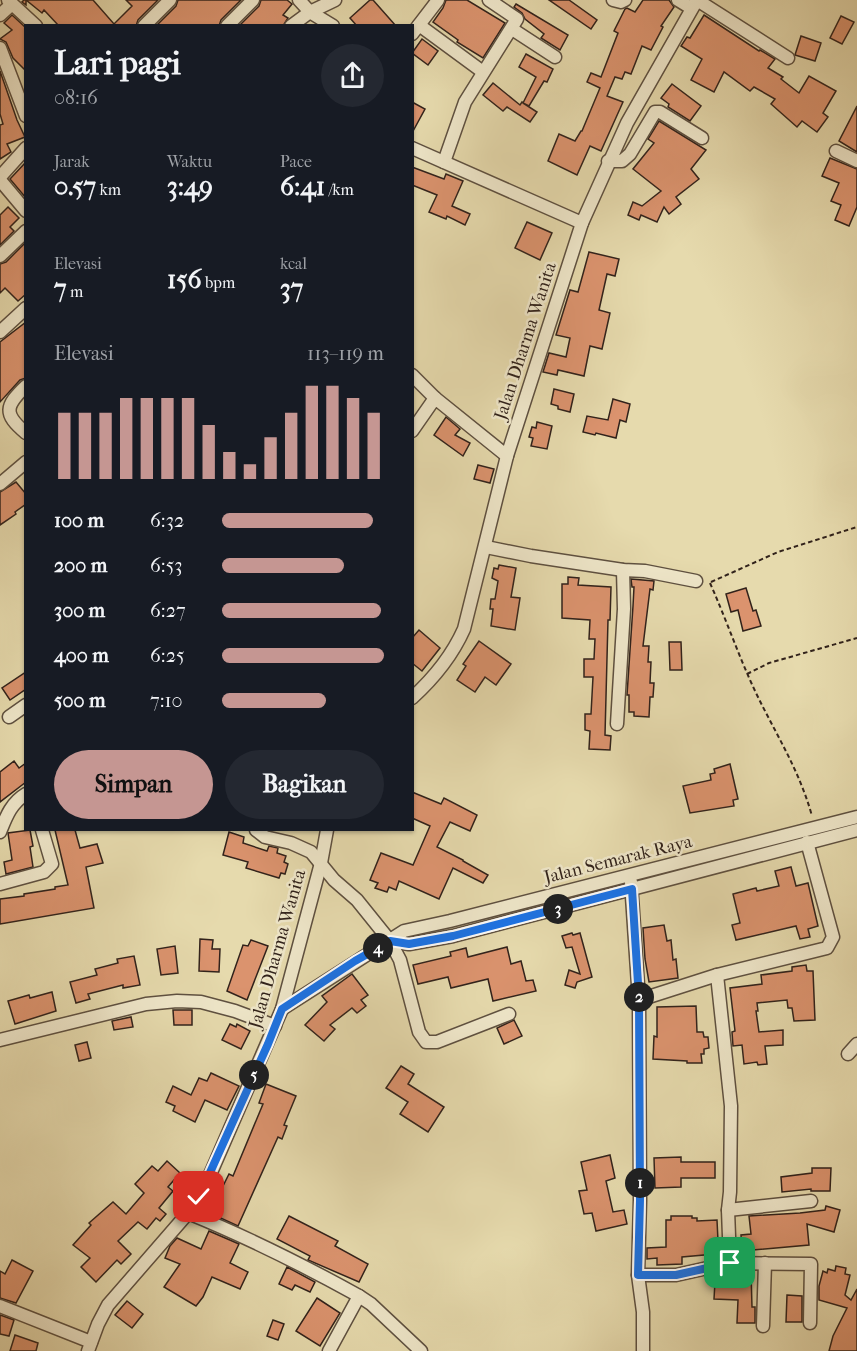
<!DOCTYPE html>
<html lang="id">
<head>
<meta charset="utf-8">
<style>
  :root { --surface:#171b24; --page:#242831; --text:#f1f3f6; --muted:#9ea1a6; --accent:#c59692 }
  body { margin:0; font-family:"IM FELL French Canon",serif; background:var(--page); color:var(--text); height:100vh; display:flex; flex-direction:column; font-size:22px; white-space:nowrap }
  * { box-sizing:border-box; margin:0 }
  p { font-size:20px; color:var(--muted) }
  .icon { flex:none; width:33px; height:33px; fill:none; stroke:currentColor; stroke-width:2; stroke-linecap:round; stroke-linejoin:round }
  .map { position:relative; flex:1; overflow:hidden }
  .details { position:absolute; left:24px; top:24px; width:390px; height:807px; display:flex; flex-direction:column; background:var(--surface); border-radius:0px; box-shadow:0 2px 4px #0004 }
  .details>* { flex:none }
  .pin { position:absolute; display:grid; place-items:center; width:51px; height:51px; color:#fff; margin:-26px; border-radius:12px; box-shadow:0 3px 9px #0006 }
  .km { position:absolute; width:30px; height:30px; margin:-15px; border-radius:50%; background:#222; color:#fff; font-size:16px; line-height:30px; text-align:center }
  .round { display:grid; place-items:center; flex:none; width:63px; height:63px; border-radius:32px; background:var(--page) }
  .overview { display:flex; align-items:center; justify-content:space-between; height:102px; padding:0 30px }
  h1 { font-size:33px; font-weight:700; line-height:45px }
  .figures { display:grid; grid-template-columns:repeat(3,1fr); gap:9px; height:102px; padding:6px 30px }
  .figures div { display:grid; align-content:center }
  .figures b { font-size:26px; font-weight:700 }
  .figures small { font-size:16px; font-weight:400 }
  .figures p { font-size:16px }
  .chart { height:168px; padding:12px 30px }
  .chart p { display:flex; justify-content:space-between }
  .chart svg { width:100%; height:108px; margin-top:6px; stroke:var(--accent); stroke-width:6 }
  .button { display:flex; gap:12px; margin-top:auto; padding:12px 30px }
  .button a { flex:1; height:69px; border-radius:36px; background:var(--accent); color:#111; font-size:24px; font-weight:700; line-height:69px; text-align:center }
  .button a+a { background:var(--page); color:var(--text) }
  ul { padding:0 30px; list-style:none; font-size:20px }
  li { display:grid; grid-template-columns:96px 72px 1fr; align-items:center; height:45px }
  li i { height:15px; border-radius:8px; background:var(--accent) }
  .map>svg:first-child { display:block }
  .building { fill:#db936e; stroke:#31221b; stroke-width:1.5 }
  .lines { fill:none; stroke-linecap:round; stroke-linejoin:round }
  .minor-casing { stroke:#5e5040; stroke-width:15 }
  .path { stroke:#31221b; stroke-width:2; stroke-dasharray:4.5 3; stroke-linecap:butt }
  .minor { stroke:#efe7ca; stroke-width:12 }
  .route-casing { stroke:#fff; stroke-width:12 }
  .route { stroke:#1a73e8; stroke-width:8 }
  .labels { text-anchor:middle; stroke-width:5; stroke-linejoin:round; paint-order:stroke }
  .street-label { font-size:18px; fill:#31221b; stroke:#efe7ca }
</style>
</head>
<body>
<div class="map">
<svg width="857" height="1351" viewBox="0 0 857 1351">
  <rect width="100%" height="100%" fill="#e6daad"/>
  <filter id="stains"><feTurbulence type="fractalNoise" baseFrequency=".00333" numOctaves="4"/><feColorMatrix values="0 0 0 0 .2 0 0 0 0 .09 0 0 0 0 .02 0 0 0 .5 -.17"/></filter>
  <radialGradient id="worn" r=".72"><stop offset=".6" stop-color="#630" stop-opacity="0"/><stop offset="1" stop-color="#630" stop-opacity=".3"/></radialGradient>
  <g class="building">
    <polygon points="24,0 93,0 114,24 132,6 126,0 158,0 138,20 136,26 59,26 44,10 42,13 26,0 26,5 22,2"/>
    <polygon points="178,0 241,0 221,20 219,26 156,26 176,6"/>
    <polygon points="261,0 287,0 292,4 283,15 288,18 283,26 239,26 259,6"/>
    <polygon points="370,0 373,0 396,26 357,26 350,18"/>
    <polygon points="446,0 467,0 505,23 483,58 457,42 458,40 433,22 443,8"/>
    <polygon points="549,0 569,0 597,20 591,29"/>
    <polygon points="643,0 669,0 674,7 661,26 663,27 651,50 642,46 631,74 625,72 622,79 615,77 607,96 623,102 601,151 590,146 577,175 548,161 559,134 575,141 581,131 582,131 600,88 587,82 591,73 601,77 618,33 614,31 625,9 627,8 635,12"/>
    <polygon points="516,4 568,35 560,50 541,38 544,34 525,19 522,13 514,7"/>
    <polygon points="12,15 26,28 26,71 13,58 6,42 0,39 12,30 4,23"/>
    <polygon points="704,15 759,51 760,50 775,59 768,68 783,77 781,79 799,93 809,76 836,91 823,113 828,117 817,132 802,121 797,127 771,104 775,99 754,87 750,91 724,72 714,92 691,80 702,59 681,46 687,37 690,38"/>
    <polygon points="841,16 854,22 842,44 830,38"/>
    <polygon points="801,36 821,43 815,61 795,55"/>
    <polygon points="422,39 438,51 428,65 412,53"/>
    <polygon points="526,54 553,69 547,82 544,81 529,106 523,103 537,112 530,122 507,107 503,111 483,95 493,83 520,105 522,102 523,103 536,77 519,67"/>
    <polygon points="0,71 17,120 25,137 7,144 11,152 0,159 0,125 3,124 0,114"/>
    <polygon points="672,84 701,106 690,121 668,107 669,104 661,98"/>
    <polygon points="412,102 425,109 412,133"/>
    <polygon points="857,106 857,152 839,141"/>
    <polygon points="659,121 706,150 691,169 699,179 676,197 681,204 669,214 664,207 657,222 641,215 639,220 628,215 633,202 642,206 661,191 633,169 654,143 648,139"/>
    <polygon points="830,158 857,169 857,207 849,226 835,220 841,205 831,201 839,183 822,176"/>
    <polygon points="26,162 26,198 10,179"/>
    <polygon points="412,167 444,179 446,174 463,181 452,206 470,214 465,225 447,216 446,219 429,212 437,195 412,185"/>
    <polygon points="8,207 19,218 10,227 14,231 0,245 0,215"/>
    <polygon points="527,222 552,233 540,260 515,248"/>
    <polygon points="25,243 26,294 18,301 5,288 0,293 0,264 6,262"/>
    <polygon points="589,252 619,259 615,276 607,274 599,310 610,313 602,349 590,346 584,376 558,370 557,375 543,372 549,353 566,357 570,338 556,335 570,290 578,292"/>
    <polygon points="26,322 26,378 20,380 0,402 0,342"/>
    <polygon points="554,389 574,394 570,412 558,409 558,406 551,404"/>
    <polygon points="613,399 630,404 626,422 620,420 616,438 596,433 595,435 583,432 587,416 608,420"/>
    <polygon points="446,417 460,429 455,435 470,443 463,456 434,435"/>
    <polygon points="537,422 552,426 547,449 531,446 533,438 529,437 532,427 536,428"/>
    <polygon points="478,465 494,469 490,483 474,479"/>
    <polygon points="16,482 26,494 26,504 15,512 16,514 0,525 0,492"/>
    <polygon points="499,565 516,568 511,597 520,598 515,630 491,626 493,609 490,609 491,599 495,599 498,581 492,578 494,568 498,569"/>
    <polygon points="568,577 579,578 578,585 611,587 610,620 608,620 605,735 611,736 610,750 589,749 590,731 585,730 585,714 591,714 593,677 584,677 584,659 594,659 595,639 589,639 590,620 562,618 562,584 568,584"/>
    <polygon points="631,579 654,581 653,590 650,589 643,646 649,646 648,662 651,662 650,683 654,683 653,697 650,697 649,717 634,716 634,712 629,712 629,695 627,695 633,606 634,587 632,587"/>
    <polygon points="746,588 753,611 756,610 761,626 743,631 738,610 731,612 726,594"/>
    <polygon points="419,630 440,648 422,671 412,663 412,638"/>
    <polygon points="479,641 511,664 496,685 485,677 475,692 457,680 466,666 463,664"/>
    <polygon points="669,642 681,642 682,670 670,670"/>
    <polygon points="26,672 26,689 10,700 2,688"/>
    <polygon points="14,761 19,768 26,763 26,782 0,802 0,772"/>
    <polygon points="730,764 738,799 733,800 734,806 690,813 683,786 711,780 710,774 715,773 714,769"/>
    <polygon points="412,792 441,804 444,798 477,815 470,831 450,822 437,847 463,860 463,861 488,875 483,883 453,868 439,899 399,881 396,890 389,887 387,892 375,888 378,883 370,880 381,853 413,865 430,826 412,818"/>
    <polygon points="30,830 33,846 30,847 33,867 6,874 4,862 12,860 8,833"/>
    <polygon points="55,830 75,830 80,848 97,844 103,863 86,867 94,908 0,924 0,899 24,896 24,894 55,889 55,887 68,885"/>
    <polygon points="229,832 244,837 243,843 267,851 269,846 278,848 277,853 286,856 284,862 288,864 285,874 281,873 279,878 246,868 248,862 223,855"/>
    <polygon points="791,867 796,886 808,883 818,926 808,929 810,937 800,939 796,926 736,940 732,925 740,923 733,894 756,888 757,891 779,886 775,871"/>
    <polygon points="664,925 667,941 671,940 673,960 676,959 678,978 649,982 645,959 643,928"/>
    <polygon points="572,933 573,935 580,933 592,977 577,982 575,988 565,985 569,970 580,974 572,947 566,948 562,936"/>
    <polygon points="200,939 213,940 212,949 220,949 219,972 199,971"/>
    <polygon points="251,940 268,946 247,1000 227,991 243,945 248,946"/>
    <polygon points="175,946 178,973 161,975 157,949"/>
    <polygon points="507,947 511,964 521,961 526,981 533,980 536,991 493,1001 488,979 451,988 448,977 418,984 413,965 451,956 450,952 466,948 468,957"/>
    <polygon points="134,956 140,985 123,988 123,985 88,994 90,999 76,1003 70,982 97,975 95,969 118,963 117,959"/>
    <polygon points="806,965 807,971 813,971 815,1020 794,1021 792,1008 788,1008 787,1000 757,1003 758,1011 756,1011 759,1032 783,1030 783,1045 765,1046 767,1064 758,1065 757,1062 744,1064 742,1045 733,1046 732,1032 735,1031 730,988 762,984 761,975 792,971 792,967"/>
    <polygon points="352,974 368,995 361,1000 366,1006 357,1013 352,1008 330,1025 335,1029 324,1041 305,1025 327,1002 322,996"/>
    <polygon points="52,992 56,1011 15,1024 8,1001 29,995 30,998"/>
    <polygon points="696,1006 697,1032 703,1032 704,1037 708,1037 709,1048 704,1049 704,1054 701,1054 702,1063 687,1063 687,1061 653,1059 654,1036 657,1037 657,1007"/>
    <polygon points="173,1010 192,1010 192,1025 174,1025"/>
    <polygon points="131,1017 133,1027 114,1030 112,1021"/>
    <polygon points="514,1020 522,1036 504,1044 497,1028"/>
    <polygon points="230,1024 236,1027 237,1024 250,1031 241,1049 222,1040"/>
    <polygon points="87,1042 91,1058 79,1061 75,1045"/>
    <polygon points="401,1066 414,1074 408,1084 444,1107 428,1132 400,1114 408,1102 386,1088"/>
    <polygon points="211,1073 239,1086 227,1110 205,1100 195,1122 173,1111 175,1106 166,1102 173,1086 191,1095 199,1078 207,1081"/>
    <polygon points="266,1084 296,1096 284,1125 287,1126 282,1139 278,1137 238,1226 203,1210 213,1191 219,1194 229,1174 233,1176 263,1104 259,1103"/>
    <polygon points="610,1155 615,1178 606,1181 613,1212 624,1210 627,1224 596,1231 592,1213 584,1214 579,1191 587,1190 581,1162"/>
    <polygon points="681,1157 681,1162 715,1162 715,1178 681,1178 681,1187 655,1188 654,1158"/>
    <polygon points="167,1161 180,1173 168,1187 173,1191 159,1208 166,1214 160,1221 156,1218 147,1229 138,1222 118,1241 131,1254 121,1264 117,1260 96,1282 81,1267 90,1258 73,1245 91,1225 89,1223 113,1202 126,1214 144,1193 135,1184 152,1166 158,1171"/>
    <polygon points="812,1168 831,1168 830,1191 811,1191 811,1189 782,1192 781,1177 812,1173"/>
    <polygon points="826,1206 840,1210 834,1232 807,1224 809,1245 742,1251 741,1235 751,1234 749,1216 800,1213 825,1210"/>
    <polygon points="289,1216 338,1241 335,1246 368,1264 359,1282 308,1260 310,1256 277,1239"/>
    <polygon points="671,1216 692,1216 692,1218 697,1218 697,1221 717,1220 718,1241 714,1241 715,1254 682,1257 682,1264 657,1265 657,1258 647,1259 647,1248 666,1247 666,1220 671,1220"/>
    <polygon points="209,1231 239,1244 230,1263 248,1272 240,1289 212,1277 203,1297 196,1306 164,1287 180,1264 165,1258 170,1246 177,1238 201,1249"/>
    <polygon points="12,1260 33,1271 16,1303 0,1298 0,1271 5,1274"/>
    <polygon points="836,1266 846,1268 845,1274 850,1275 845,1295 851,1300 857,1289 857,1351 829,1351 833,1336 847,1308 819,1300 819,1286 823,1271 827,1273 828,1269 835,1271"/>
    <polygon points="287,1267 315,1282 310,1292 295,1285 292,1290 279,1284"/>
    <polygon points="729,1272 751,1272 752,1307 755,1307 755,1323 737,1323 738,1300 714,1299 715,1282 719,1282 719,1274"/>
    <polygon points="787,1295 802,1296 802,1322 786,1322"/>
    <polygon points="317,1298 340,1313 320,1346 296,1331"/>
    <polygon points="127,1301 143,1314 132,1328 115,1315"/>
    <polygon points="0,1315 14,1320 9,1336 0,1334"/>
    <polygon points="273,1320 284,1324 278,1340 267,1336"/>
    <polygon points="15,1335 38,1343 36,1351 10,1351"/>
  </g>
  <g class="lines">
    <g class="minor-casing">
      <g id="minor">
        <polyline points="8,0 36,26"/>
        <polyline points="299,0 310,12 333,26"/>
        <polyline points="613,0 621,2 625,0"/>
        <polyline points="678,0 691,8"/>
        <polyline points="697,0 788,58"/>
        <polyline points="0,15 12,4"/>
        <polyline points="419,25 483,72"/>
        <polyline points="144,26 170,0"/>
        <polyline points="227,26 253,0"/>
        <polyline points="291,26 310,12 335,0"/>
        <polyline points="512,29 555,57"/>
        <polyline points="412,34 438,0"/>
        <polyline points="0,48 26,116"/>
        <polyline points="412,148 582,223"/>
        <polyline points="836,151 857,161"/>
        <polyline points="608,161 622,161 630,154 655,112 660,112 702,138"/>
        <polyline points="444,162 465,102 517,19 489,0"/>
        <polyline points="0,177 26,148"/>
        <polyline points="0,180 26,211"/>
        <polyline points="0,256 26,231"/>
        <polyline points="0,332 26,308"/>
        <polyline points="412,375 435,398"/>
        <path d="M26,386c-21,20 -23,28 0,47"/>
        <polyline points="412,431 435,398 507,456"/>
        <polyline points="0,484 26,462"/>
        <polyline points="486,547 531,556 623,570 645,571 696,581"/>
        <path d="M412,698c22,-20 40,-42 52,-69l43,-173 75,-233 45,-100 70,-123"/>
        <polyline points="9,717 26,705"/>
        <polyline points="617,724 624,609 623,570"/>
        <polyline points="256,830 265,837 291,843 311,852 334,880 357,900 390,941 400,960 419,1032 426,1042 437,1042 509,1014"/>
        <path d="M0,832c6,-15 11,-29 26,-38"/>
        <polyline points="631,882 639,1000 640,1200 638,1275 643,1312 643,1351"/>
        <polyline points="0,884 44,872 52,864 42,830"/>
        <polyline points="390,941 409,944 453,936 857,830"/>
        <polyline points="717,975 731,1106 730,1192 728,1210 730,1263"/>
        <polyline points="639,1000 717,975 827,948 833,937 807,842"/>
        <polyline points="282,1009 404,931 450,921 857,817"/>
        <polyline points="0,1040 146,1004 177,1001 201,1002 235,1011 275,1026"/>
        <polyline points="848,1054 857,1044"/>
        <polyline points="728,1210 811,1201"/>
        <path d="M188,1213c59,24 115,52 171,83l12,8 50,47"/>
        <polyline points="638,1275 676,1275 730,1263 811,1264 810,1323"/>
        <polyline points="0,1306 91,1342"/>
        <polyline points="763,1326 765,1263"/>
        <polyline points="88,1351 98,1324 108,1305 188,1213 209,1177 282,1009 321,863 327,830"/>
        <polyline points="329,1351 359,1296"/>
      </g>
    </g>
    <g class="path">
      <polyline points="711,582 778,552 857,527"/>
      <path d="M710,583c13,29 24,60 37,90 21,50 50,89 65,143"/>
      <polyline points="747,674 769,663 857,638"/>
    </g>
    <use href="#minor" class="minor"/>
  </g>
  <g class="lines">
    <g class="route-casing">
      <polyline id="route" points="199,1197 268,1044 282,1009 355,961 390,941 409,944 453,936 632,889 639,999 640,1200 638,1275 676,1275 730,1263"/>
    </g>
    <use href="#route" class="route"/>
  </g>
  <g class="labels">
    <g class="street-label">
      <text transform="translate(525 341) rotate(-72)" y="6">Jalan Dharma Wanita</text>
      <text transform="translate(618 859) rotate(-14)" y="6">Jalan Semarak Raya</text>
      <text transform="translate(277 949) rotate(-74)" y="6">Jalan Dharma Wanita</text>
    </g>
  </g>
  <rect width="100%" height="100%" filter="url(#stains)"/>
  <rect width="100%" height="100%" fill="url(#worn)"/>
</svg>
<div class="pin" style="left:730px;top:1263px;background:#1e9e55"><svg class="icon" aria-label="arrive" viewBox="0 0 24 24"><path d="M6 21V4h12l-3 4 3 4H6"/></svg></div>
<div class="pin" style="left:199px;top:1197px;background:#d93025"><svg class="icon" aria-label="check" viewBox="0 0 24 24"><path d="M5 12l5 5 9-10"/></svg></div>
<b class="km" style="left:640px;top:1183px">1</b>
<b class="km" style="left:639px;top:997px">2</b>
<b class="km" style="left:558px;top:909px">3</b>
<b class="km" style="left:378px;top:948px">4</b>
<b class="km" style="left:254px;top:1075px">5</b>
<section class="details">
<div class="overview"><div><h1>Lari pagi</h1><p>08:16</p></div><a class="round"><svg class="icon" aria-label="share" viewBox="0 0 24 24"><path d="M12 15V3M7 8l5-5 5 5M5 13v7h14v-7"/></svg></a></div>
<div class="figures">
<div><p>Jarak</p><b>0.57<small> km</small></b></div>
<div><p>Waktu</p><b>3:49</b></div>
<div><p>Pace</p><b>6:41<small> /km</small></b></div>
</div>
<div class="figures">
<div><p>Elevasi</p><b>7<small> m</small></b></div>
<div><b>156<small> bpm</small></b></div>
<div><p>kcal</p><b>37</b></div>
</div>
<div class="chart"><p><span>Elevasi</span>113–119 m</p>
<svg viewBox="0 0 160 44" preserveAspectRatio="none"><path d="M5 44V17M15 44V17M25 44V17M35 44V11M45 44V11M55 44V11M65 44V11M75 44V22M85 44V33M95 44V38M105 44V27M115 44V17M125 44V6M135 44V6M145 44V11M155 44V17"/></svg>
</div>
<ul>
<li><b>100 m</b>6:32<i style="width:93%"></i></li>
<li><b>200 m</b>6:53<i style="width:75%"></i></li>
<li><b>300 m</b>6:27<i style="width:98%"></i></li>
<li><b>400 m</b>6:25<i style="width:100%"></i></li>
<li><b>500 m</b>7:10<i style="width:64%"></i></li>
</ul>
<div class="button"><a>Simpan</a><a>Bagikan</a></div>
</section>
</div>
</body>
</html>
